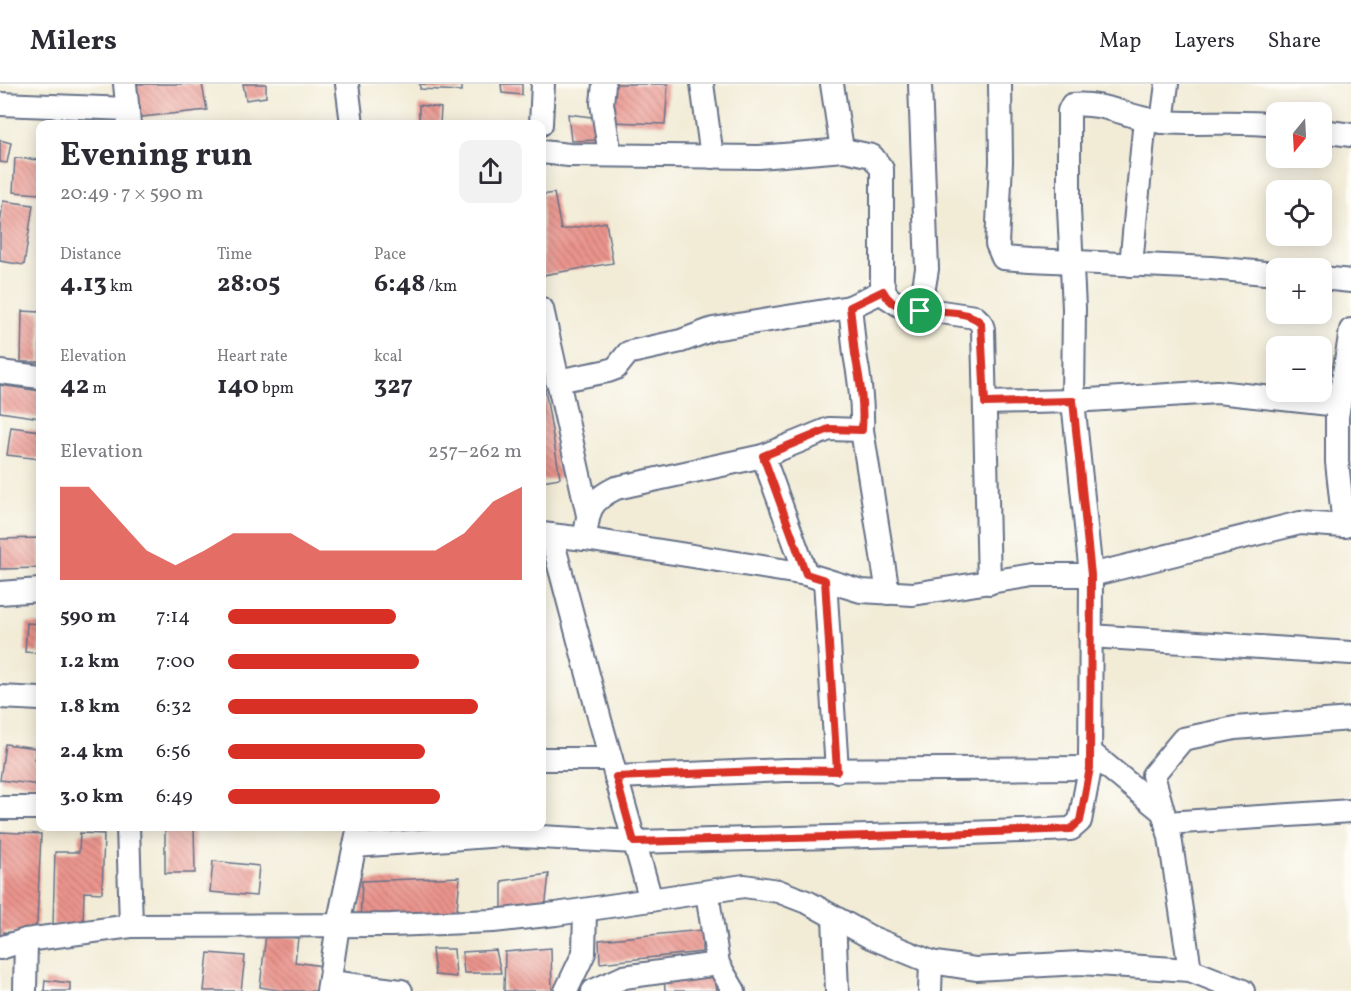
<!DOCTYPE html>
<html lang="en">
<head>
<meta charset="utf-8">
<style>
  :root { --surface:#fff; --page:#f2f2f3; --text:#2b2b33; --muted:#7c7c81; --line:#e1e1e2; --accent:#d93025 }
  body { margin:0; font-family:Vollkorn,serif; background:var(--page); color:var(--text); height:100vh; display:flex; flex-direction:column; font-size:22px; white-space:nowrap }
  * { box-sizing:border-box; margin:0 }
  p { font-size:20px; color:var(--muted) }
  .icon { flex:none; width:33px; height:33px; fill:none; stroke:currentColor; stroke-width:2; stroke-linecap:round; stroke-linejoin:round }
  .map { position:relative; flex:1; overflow:hidden }
  .drawer { position:absolute; left:36px; top:36px; width:510px; height:711px; display:flex; flex-direction:column; background:var(--surface); border-radius:12px; box-shadow:0 3px 15px #0003 }
  .drawer>* { flex:none }
  .needle { width:39px; rotate:198deg }
  .buttons { position:absolute; left:1266px; top:18px; display:grid; gap:12px }
  .buttons a { display:grid; place-items:center; width:66px; height:66px; border-radius:12px; background:var(--surface); box-shadow:0 3px 15px #0003; font-size:30px }
  .pin { position:absolute; display:grid; place-items:center; width:51px; height:51px; color:#fff; margin:-26px; border:3px solid #fff; border-radius:50%; box-shadow:0 2px 6px #0007 }
  .round { display:grid; place-items:center; flex:none; width:63px; height:63px; border-radius:12px; background:var(--page) }
  .summary { display:flex; align-items:center; justify-content:space-between; height:102px; padding:0 24px }
  h1 { font-size:33px; font-weight:700; line-height:45px }
  .figures { display:grid; grid-template-columns:repeat(3,1fr); gap:9px; height:102px; padding:6px 24px }
  .figures div { display:grid; align-content:center }
  .figures b { font-size:26px; font-weight:700 }
  .figures small { font-size:16px; font-weight:400 }
  .figures p { font-size:16px }
  .chart { height:168px; padding:12px 24px }
  .chart p { display:flex; justify-content:space-between }
  .chart svg { width:100%; height:108px; margin-top:6px; fill:var(--accent); opacity:.7 }
  ul { padding:0 24px; list-style:none; font-size:20px }
  li { display:grid; grid-template-columns:96px 72px 1fr; align-items:center; height:45px }
  li i { height:15px; border-radius:8px; background:var(--accent) }
  header { display:flex; align-items:center; gap:36px; box-sizing:border-box; height:84px; padding:0 30px; background:var(--surface); border-bottom:2px solid var(--line) }
  header strong { font-size:28px }
  nav { display:flex; gap:33px; margin-inline-start:auto; font-size:21px }
  .map>svg:first-child { display:block }
  .building { fill:url(#building-back-hatch) }
  .lines { fill:none; stroke-linecap:round; stroke-linejoin:round }
  .street-casing { stroke:#667188; stroke-width:26 }
  .street { stroke:#fff; stroke-width:22 }
  .route-casing { stroke:#fff; stroke-width:12 }
  .route { stroke:#d93025; stroke-width:8 }
</style>
</head>
<body>
<header>
<strong>Milers</strong>
<nav><a>Map</a><a>Layers</a><a>Share</a></nav>
</header>
<div class="map">
<svg width="1351" height="907" viewBox="0 0 1351 907">
  <defs>
    <pattern id="building-back-hatch" width="6" height="6" patternUnits="userSpaceOnUse" patternTransform="scale(1.5)"><rect width="6" height="6" fill="#eb948c"/><path d="M-1 5l2 2M0 0l6 6M5-1l2 2" fill="none" stroke="#be7976"/></pattern>
  </defs>
  <rect width="100%" height="100%" fill="#fdfcf7"/>
  <filter id="ink" filterUnits="userSpaceOnUse"><feTurbulence type="fractalNoise" baseFrequency=".0167" numOctaves="2"/><feDisplacementMap in="SourceGraphic" scale="12" xChannelSelector="R" yChannelSelector="G"/><feConvolveMatrix kernelMatrix="1 2 1 2 8 2 1 2 1" color-interpolation-filters="sRGB"/></filter>
  <filter id="wash" filterUnits="userSpaceOnUse"><feTurbulence type="fractalNoise" baseFrequency=".008" numOctaves="4" result="noise"/><feDisplacementMap in="SourceGraphic" scale="24" xChannelSelector="R" yChannelSelector="G"/><feGaussianBlur stdDeviation="1.35" result="paint"/><feColorMatrix in="noise" values="0 0 0 0 0 0 0 0 0 0 0 0 0 0 0 0 0 1.4 0 .05"/><feComposite in="paint" operator="in"/></filter>
  <g filter="url(#wash)">
    <rect width="100%" height="100%" fill="#f2ecd7"/>
    <g id="blocks">
      <g class="building">
        <polygon points="129,0 202,0 207,26 133,34"/>
        <polygon points="243,0 266,0 266,13 246,16"/>
        <polygon points="420,0 462,0 462,7 420,5"/>
        <polygon points="501,0 522,0 522,11 502,9"/>
        <polygon points="615,0 668,0 665,40 611,38"/>
        <polygon points="419,21 441,24 440,40 419,40"/>
        <polygon points="568,30 599,34 596,56 571,57"/>
        <polygon points="0,56 11,59 7,79 0,78"/>
        <polygon points="15,74 40,76 40,110 13,108"/>
        <polygon points="554,109 561,146 606,138 613,179 543,191 542,111"/>
        <polygon points="3,117 33,121 24,181 0,177 0,142"/>
        <polygon points="22,227 40,228 40,278 21,278"/>
        <polygon points="0,301 40,307 40,334 0,328"/>
        <polygon points="545,305 560,394 542,397 542,306"/>
        <polygon points="11,343 40,347 40,375 7,371"/>
        <polygon points="40,454 40,484 0,485 0,455"/>
        <polygon points="27,539 40,540 40,569 25,568"/>
        <polygon points="5,660 36,664 34,675 40,675 40,701 0,696"/>
        <polygon points="165,742 194,742 195,789 165,789"/>
        <polygon points="0,748 41,750 37,839 30,850 4,848 4,855 0,854"/>
        <polygon points="80,749 104,750 102,809 84,808 83,842 53,841 55,768 79,768"/>
        <polygon points="213,777 259,782 256,812 210,808"/>
        <polygon points="549,790 545,826 502,831 502,797"/>
        <polygon points="460,793 456,836 360,839 362,797"/>
        <polygon points="702,846 702,868 600,879 599,856"/>
        <polygon points="266,850 298,854 295,878 322,882 318,907 282,907 260,903"/>
        <polygon points="551,864 552,907 504,907 505,868"/>
        <polygon points="432,865 454,865 456,893 435,891"/>
        <polygon points="496,866 501,889 464,889 462,868"/>
        <polygon points="208,869 245,872 241,907 204,907"/>
        <polygon points="714,885 717,907 665,907 664,893"/>
        <polygon points="45,896 70,899 70,907 44,907"/>
      </g>
    </g>
  </g>
  <g filter="url(#ink)">
    <use href="#blocks" fill-opacity="0" stroke="#667188" stroke-width="1.5"/>
    <g class="lines">
      <g class="street-casing">
        <g id="street">
          <polyline points="125,0 129,39"/>
          <polyline points="347,0 352,40"/>
          <polyline points="604,0 602,19 610,71"/>
          <polyline points="702,0 712,73"/>
          <polyline points="832,0 841,59 844,66"/>
          <polyline points="920,0 927,185 920,227"/>
          <polyline points="1000,0 1001,78 997,160 1003,174 1030,176 1211,184 1276,190"/>
          <polyline points="0,20 128,25"/>
          <polyline points="1162,38 1167,0"/>
          <polyline points="541,40 543,0"/>
          <polyline points="1322,47 1351,51"/>
          <polyline points="542,68 569,71 759,73 844,66 872,72 882,85 882,198 887,213 901,222 975,233 981,239 983,245 989,499"/>
          <polyline points="1131,181 1145,35"/>
          <polyline points="1322,194 1351,197"/>
          <polyline points="542,225 588,431"/>
          <polyline points="0,288 40,293"/>
          <polyline points="557,297 608,287 616,284 628,269 631,268 681,257 713,245 850,223 883,207"/>
          <polyline points="985,319 1073,317 1217,308 1339,321"/>
          <polyline points="862,346 888,509"/>
          <polyline points="763,372 806,490"/>
          <polyline points="1344,442 1337,378 1337,333 1351,246"/>
          <polyline points="542,450 585,455 806,490 861,507 913,510 1034,491 1091,491 1300,439 1344,442 1351,440"/>
          <polyline points="551,451 600,636 651,816"/>
          <path d="M585,455c3,-28 4,-38 31,-51l147,-32 66,-27 33,1c1,-26 -2,-50 -7,-76 -2,-16 -3,-32 -5,-47"/>
          <polyline points="825,496 837,687"/>
          <polyline points="0,509 40,506"/>
          <polyline points="1090,552 1351,569"/>
          <polyline points="0,613 40,615"/>
          <polyline points="1090,668 1163,728"/>
          <polyline points="542,675 611,675"/>
          <polyline points="616,693 786,686 1090,684"/>
          <polyline points="0,724 40,724"/>
          <polyline points="1166,739 1351,727"/>
          <polyline points="128,742 131,842"/>
          <path d="M355,762l147,-11 133,7 309,-8 127,-5 9,-8 10,-53 1,-193 -18,-174 1,-93 -5,-99v-98l3,-6c32,-4 61,15 92,17 37,3 75,-2 112,3"/>
          <polyline points="707,808 718,880 734,907"/>
          <polyline points="834,833 837,907"/>
          <polyline points="0,864 26,856 131,842 391,841 493,837 556,830 744,802 778,807 809,819 870,853 931,878 976,885 1080,879 1190,886 1243,907"/>
          <polyline points="1190,886 1170,753 1153,691 1183,655 1235,644 1351,635"/>
          <polyline points="330,898 401,907"/>
          <polyline points="25,907 26,856"/>
          <polyline points="328,907 338,841 359,742"/>
          <polyline points="566,907 584,869 585,826"/>
          <polyline points="593,907 624,893 718,880"/>
          <polyline points="930,907 931,878"/>
        </g>
      </g>
      <use href="#street" class="street"/>
    </g>
  </g>
  <g class="lines" filter="url(#ink)">
    <g class="route-casing">
      <path id="route" d="M883,207c17,35 76,9 98,32l4,80 88,-2 18,174 -1,193 -10,53 -9,8 -127,5 -310,8 -18,-65 170,-7 51,1 -12,-191 -19,-6 -43,-118 66,-27 33,1c2,-27 -2,-50 -7,-76 -2,-16 -3,-32 -5,-47z"/>
    </g>
    <use href="#route" class="route"/>
  </g>
</svg>
<div class="buttons">
<a><svg class="needle" viewBox="-14 -14 28 28"><path d="M0-13l5 13h-10z" fill="#e53935"/><path d="M0 13l5-13h-10z" fill="#7c7c81"/></svg></a>
<a><svg class="icon" aria-label="locate" viewBox="0 0 24 24"><circle cx="12" cy="12" r="6"/><path d="M12 2v4M12 18v4M2 12h4M18 12h4"/></svg></a>
<a>+</a>
<a>−</a>
</div>
<div class="pin" style="left:920px;top:227px;background:#1e9e55"><svg class="icon" aria-label="arrive" viewBox="0 0 24 24"><path d="M6 21V4h12l-3 4 3 4H6"/></svg></div>
<section class="drawer">
<div class="summary"><div><h1>Evening run</h1><p>20:49 · 7 × 590 m</p></div><a class="round"><svg class="icon" aria-label="share" viewBox="0 0 24 24"><path d="M12 15V3M7 8l5-5 5 5M5 13v7h14v-7"/></svg></a></div>
<div class="figures">
<div><p>Distance</p><b>4.13<small> km</small></b></div>
<div><p>Time</p><b>28:05</b></div>
<div><p>Pace</p><b>6:48<small> /km</small></b></div>
</div>
<div class="figures">
<div><p>Elevation</p><b>42<small> m</small></b></div>
<div><p>Heart rate</p><b>140<small> bpm</small></b></div>
<div><p>kcal</p><b>327</b></div>
</div>
<div class="chart"><p><span>Elevation</span>257–262 m</p>
<svg viewBox="0 0 160 44" preserveAspectRatio="none"><path d="M0 44V6L10 6L20 19L30 32L40 38L50 32L60 25L70 25L80 25L90 32L100 32L110 32L120 32L130 32L140 25L150 12L160 6V44z"/></svg>
</div>
<ul>
<li><b>590 m</b>7:14<i style="width:57%"></i></li>
<li><b>1.2 km</b>7:00<i style="width:65%"></i></li>
<li><b>1.8 km</b>6:32<i style="width:85%"></i></li>
<li><b>2.4 km</b>6:56<i style="width:67%"></i></li>
<li><b>3.0 km</b>6:49<i style="width:72%"></i></li>
</ul>
</section>
</div>
</body>
</html>
